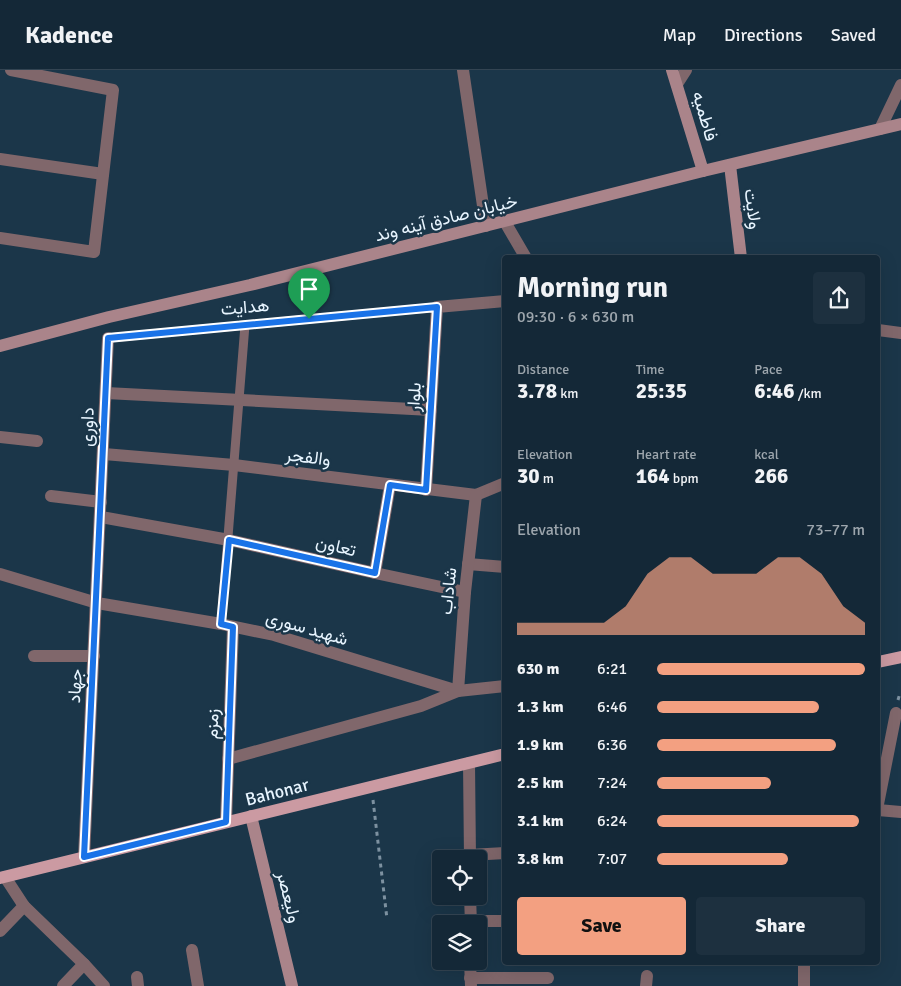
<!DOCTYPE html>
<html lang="en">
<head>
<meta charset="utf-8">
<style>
  :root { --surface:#142837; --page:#1d303f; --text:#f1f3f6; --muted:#9da6ad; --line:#334452; --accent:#f3a081 }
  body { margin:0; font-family:Signika,Vazirmatn,sans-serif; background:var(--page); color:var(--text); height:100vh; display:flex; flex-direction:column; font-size:19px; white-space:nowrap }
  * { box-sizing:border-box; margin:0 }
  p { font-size:16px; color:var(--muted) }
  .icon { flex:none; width:28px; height:28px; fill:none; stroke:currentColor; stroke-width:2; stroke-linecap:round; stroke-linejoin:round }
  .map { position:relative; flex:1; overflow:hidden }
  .sheet { position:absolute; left:502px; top:185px; width:378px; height:710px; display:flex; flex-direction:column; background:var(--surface); border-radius:5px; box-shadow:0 5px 20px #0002,0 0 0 1px var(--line) }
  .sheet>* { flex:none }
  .controls { position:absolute; left:432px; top:780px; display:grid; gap:10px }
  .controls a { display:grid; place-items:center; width:55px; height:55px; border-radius:5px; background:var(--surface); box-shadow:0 5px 20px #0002,0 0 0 1px var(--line); font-size:25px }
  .pin { position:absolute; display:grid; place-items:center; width:42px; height:42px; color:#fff; margin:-51px -21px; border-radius:50% 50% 50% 0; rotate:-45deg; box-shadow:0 0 5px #0007 }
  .pin .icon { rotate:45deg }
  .round { display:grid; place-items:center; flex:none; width:52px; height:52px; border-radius:5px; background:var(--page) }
  .head { display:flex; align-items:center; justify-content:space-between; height:85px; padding:0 15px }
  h1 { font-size:28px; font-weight:800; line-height:38px }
  .stats { display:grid; grid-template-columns:repeat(3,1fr); gap:8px; height:85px; padding:5px 15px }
  .stats div { display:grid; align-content:center }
  .stats b { font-size:21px; font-weight:800 }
  .stats small { font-size:14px; font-weight:400 }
  .stats p { font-size:14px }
  .chart { height:140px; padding:10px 15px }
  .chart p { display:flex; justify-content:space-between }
  .chart svg { width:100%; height:90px; margin-top:5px; fill:var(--accent); opacity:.7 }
  .cta { display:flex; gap:10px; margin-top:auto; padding:10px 15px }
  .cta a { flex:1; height:58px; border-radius:5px; background:var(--accent); color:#111; font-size:20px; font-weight:800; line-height:58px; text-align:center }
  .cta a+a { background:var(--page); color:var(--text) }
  ul { padding:0 15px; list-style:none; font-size:16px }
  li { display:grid; grid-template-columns:80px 60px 1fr; align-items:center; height:38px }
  li i { height:12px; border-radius:6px; background:var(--accent) }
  header { display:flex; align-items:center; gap:30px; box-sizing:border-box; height:70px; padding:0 25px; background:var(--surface); border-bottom:1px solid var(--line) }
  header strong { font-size:24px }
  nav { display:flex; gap:28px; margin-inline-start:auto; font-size:18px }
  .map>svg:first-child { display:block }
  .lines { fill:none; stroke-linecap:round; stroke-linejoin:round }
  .path { stroke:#7d91a0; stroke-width:3; stroke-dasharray:4 4; stroke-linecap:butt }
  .lane { stroke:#80676b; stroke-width:9 }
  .street { stroke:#80676b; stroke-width:12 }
  .secondary { stroke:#aa848a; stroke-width:12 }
  .primary { stroke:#cb9aa2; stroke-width:12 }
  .route-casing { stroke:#fff; stroke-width:10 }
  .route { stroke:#1a73e8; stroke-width:6 }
  .labels { text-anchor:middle; stroke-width:5; stroke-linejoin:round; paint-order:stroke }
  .street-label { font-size:18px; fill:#e8f5ff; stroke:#1b3649 }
</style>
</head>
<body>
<header>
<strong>Kadence</strong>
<nav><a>Map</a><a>Directions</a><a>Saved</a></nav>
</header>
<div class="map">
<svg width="901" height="916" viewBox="0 0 901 916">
  <rect width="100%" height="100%" fill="#1b3649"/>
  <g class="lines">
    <g class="path">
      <polyline points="898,630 900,623"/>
      <polyline points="373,730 387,849"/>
    </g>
    <g class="lane">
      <polyline points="108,268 437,237"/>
      <polyline points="221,554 245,255"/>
    </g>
    <g class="street">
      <polyline points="463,0 486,156"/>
      <polyline points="677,14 686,0"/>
      <polyline points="880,59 901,15"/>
      <polyline points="0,89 103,104"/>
      <polyline points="505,152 526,188"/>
      <polyline points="0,168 94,182 113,20 11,0"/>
      <polyline points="878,260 901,263"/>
      <polyline points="106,323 431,340"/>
      <polyline points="0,367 37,371"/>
      <polyline points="104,384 234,395 476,425 505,413"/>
      <polyline points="426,420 437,237 505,231"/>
      <polyline points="51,426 101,432"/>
      <polyline points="101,447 229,470 375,503 465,522"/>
      <polyline points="468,494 505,497"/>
      <polyline points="375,503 390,415"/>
      <polyline points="0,504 97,533 221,554 274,565 458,621 505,616"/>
      <polyline points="34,586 94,586"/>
      <polyline points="228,689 421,636 458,621 465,522 476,425"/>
      <polyline points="469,693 470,789"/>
      <polyline points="878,734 896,643"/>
      <polyline points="878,740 901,742"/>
      <polyline points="226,752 233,557"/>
      <polyline points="470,785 505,783"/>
      <polyline points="84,787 108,268"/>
      <polyline points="470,826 471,854"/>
      <polyline points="24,836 84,894 104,916"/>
      <polyline points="471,851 505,851"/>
      <polyline points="0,861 24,836 5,807"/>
      <polyline points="192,880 198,916"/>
      <polyline points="470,891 471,916"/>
      <polyline points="804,892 804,916"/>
      <polyline points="137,907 138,916"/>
      <polyline points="470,908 548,908"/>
      <polyline points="63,916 84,894"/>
      <polyline points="646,916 647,906"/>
    </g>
    <g class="secondary">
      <polyline points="672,0 703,101"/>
      <polyline points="730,95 741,188"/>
      <polyline points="0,276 109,247 250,215 703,101 901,54"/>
      <polyline points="251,746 292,916"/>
    </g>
    <g class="primary">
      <polyline points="878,592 901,587"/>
      <polyline points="0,808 505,684"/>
    </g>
  </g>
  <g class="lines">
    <g class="route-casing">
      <polygon id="route" points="437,237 426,420 390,415 375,503 229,470 221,554 233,557 226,752 84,787 108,268"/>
    </g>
    <use href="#route" class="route"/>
  </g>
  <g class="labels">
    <g class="street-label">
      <text transform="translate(705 46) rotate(74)" y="6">فاطمیه</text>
      <text transform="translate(753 139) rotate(83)" y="6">ولایت</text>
      <text transform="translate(446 148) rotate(-14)" y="6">خیابان صادق آینه وند</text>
      <text transform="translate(245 237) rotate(-5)" y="6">هدایت</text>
      <text transform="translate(414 327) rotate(-87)" y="6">بلوار</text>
      <text transform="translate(87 357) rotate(-88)" y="6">داوری</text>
      <text transform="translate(308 387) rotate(7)" y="6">والفجر</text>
      <text transform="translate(336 476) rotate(13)" y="6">تعاون</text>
      <text transform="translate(448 521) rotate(-84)" y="6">شاداب</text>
      <text transform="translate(307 558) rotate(16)" y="6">شهید سوری</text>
      <text transform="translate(75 616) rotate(-87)" y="6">جهاد</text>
      <text transform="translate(212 654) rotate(-88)" y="6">زمزم</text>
      <text transform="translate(277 722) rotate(-14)" y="6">Bahonar</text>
      <text transform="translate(289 827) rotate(76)" y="6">ولیعصر</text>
    </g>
  </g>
</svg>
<div class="controls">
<a><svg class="icon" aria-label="locate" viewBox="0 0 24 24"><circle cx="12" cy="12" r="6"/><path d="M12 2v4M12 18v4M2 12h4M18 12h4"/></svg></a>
<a><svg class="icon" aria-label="layers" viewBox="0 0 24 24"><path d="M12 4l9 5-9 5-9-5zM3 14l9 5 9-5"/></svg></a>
</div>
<div class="pin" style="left:309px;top:249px;background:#1e9e55"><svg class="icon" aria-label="arrive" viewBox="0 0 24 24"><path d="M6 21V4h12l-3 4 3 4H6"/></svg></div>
<section class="sheet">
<div class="head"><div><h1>Morning run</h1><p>09:30 · 6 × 630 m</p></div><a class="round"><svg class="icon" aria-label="share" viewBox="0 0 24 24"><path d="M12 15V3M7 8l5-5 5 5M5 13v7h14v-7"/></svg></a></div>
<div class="stats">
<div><p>Distance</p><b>3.78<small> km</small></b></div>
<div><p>Time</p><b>25:35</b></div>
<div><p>Pace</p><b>6:46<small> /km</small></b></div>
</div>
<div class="stats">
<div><p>Elevation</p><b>30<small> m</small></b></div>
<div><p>Heart rate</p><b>164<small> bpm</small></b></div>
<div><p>kcal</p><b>266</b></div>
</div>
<div class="chart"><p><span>Elevation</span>73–77 m</p>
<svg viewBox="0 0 160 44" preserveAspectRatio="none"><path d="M0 44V38L10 38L20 38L30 38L40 38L50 30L60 14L70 6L80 6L90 14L100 14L110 14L120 6L130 6L140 14L150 30L160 38V44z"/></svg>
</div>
<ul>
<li><b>630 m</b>6:21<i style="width:100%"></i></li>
<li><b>1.3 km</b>6:46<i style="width:78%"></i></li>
<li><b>1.9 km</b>6:36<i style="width:86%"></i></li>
<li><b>2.5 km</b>7:24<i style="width:55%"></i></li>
<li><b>3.1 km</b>6:24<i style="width:97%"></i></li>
<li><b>3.8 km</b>7:07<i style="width:63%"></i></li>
</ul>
<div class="cta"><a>Save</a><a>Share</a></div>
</section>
</div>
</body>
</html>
